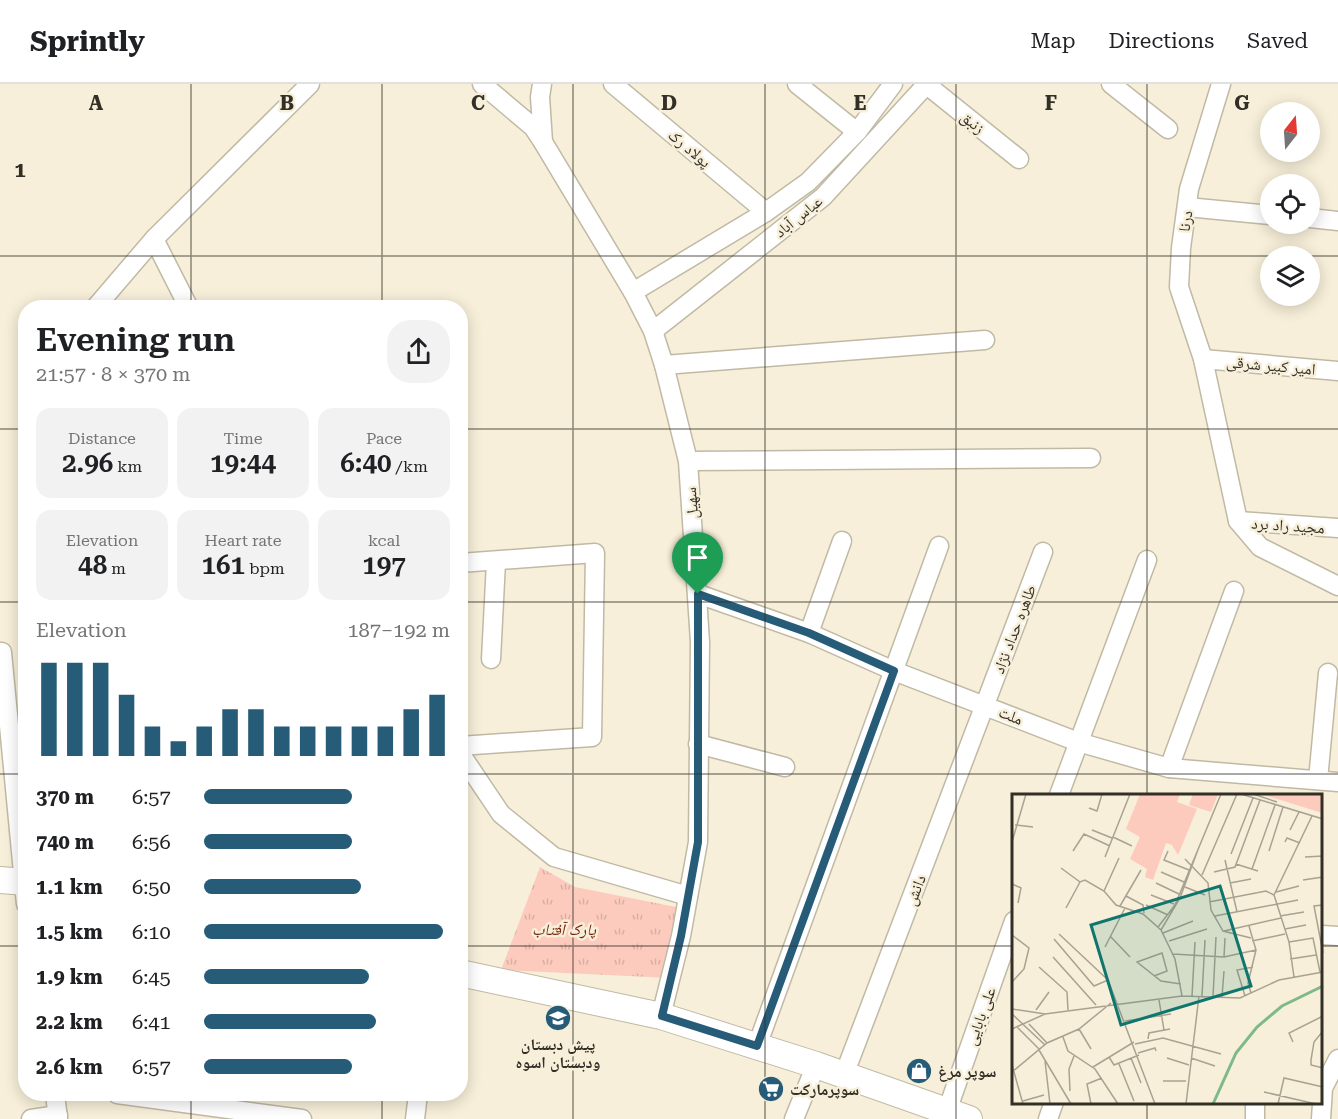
<!DOCTYPE html>
<html lang="en">
<head>
<meta charset="utf-8">
<style>
  :root { --surface:#fff; --page:#f2f2f2; --text:#202124; --muted:#757577; --line:#e0e0e0; --accent:#275c78 }
  body { margin:0; font-family:"Roboto Serif","Noto Naskh Arabic",serif; background:var(--page); color:var(--text); height:100vh; display:flex; flex-direction:column; font-size:22px; white-space:nowrap }
  * { box-sizing:border-box; margin:0 }
  p { font-size:20px; color:var(--muted) }
  .icon { flex:none; width:33px; height:33px; fill:none; stroke:currentColor; stroke-width:2; stroke-linecap:round; stroke-linejoin:round }
  .map { position:relative; flex:1; overflow:hidden }
  .sheet { position:absolute; left:18px; top:216px; width:450px; height:801px; display:flex; flex-direction:column; background:var(--surface); border-radius:24px; box-shadow:0 3px 15px #0003 }
  .sheet>* { flex:none }
  .needle { width:39px; rotate:17deg }
  .tools { position:absolute; left:1260px; top:18px; display:grid; gap:12px }
  .tools a { display:grid; place-items:center; width:60px; height:60px; border-radius:50%; background:var(--surface); box-shadow:0 3px 15px #0003; font-size:30px }
  .pin { position:absolute; display:grid; place-items:center; width:51px; height:51px; color:#fff; margin:-62px -26px; border-radius:50% 50% 50% 0; rotate:-45deg; box-shadow:0 0 6px #0007 }
  .pin .icon { rotate:45deg }
  .round { display:grid; place-items:center; flex:none; width:63px; height:63px; border-radius:24px; background:var(--page) }
  .overview { display:flex; align-items:center; justify-content:space-between; height:102px; padding:0 18px }
  h1 { font-size:33px; font-weight:600; line-height:45px }
  .figures { display:grid; grid-template-columns:repeat(3,1fr); gap:9px; height:102px; padding:6px 18px }
  .figures div { display:grid; align-content:center; border-radius:15px; background:var(--page); text-align:center }
  .figures b { font-size:26px; font-weight:600 }
  .figures small { font-size:16px; font-weight:400 }
  .figures p { font-size:16px }
  .chart { height:168px; padding:12px 18px }
  .chart p { display:flex; justify-content:space-between }
  .chart svg { width:100%; height:108px; margin-top:6px; stroke:var(--accent); stroke-width:6 }
  ul { padding:0 18px; list-style:none; font-size:20px }
  li { display:grid; grid-template-columns:96px 72px 1fr; align-items:center; height:45px }
  li i { height:15px; border-radius:8px; background:var(--accent) }
  header { display:flex; align-items:center; gap:36px; box-sizing:border-box; height:84px; padding:0 30px; background:var(--surface); border-bottom:2px solid var(--line) }
  header strong { font-size:28px }
  nav { display:flex; gap:33px; margin-inline-start:auto; font-size:21px }
  .map>svg:first-child { display:block }
  .grass { fill:url(#grass-tufts) }
  .lines { fill:none; stroke-linecap:round; stroke-linejoin:round }
  .street-casing { stroke:#c0b9a4; stroke-width:21 }
  .secondary-casing { stroke:#c0b9a4; stroke-width:28 }
  .street { stroke:#fff; stroke-width:18 }
  .secondary { stroke:#fff; stroke-width:26 }
  .route-casing { stroke:#fff; stroke-width:12 }
  .route { stroke:#275c78; stroke-width:8 }
  .grid { fill:none; stroke:#322f27; stroke-width:1.5; stroke-opacity:0.55 }
  .labels { text-anchor:middle; stroke-width:5; stroke-linejoin:round; paint-order:stroke }
  .street-label { font-size:16px; fill:#322f27; stroke:#f7efd9 }
  .park-label { font-size:16px; font-style:italic; fill:#772109; stroke:#f7efd9 }
  .poi-label { font-size:16px; font-weight:bold; fill:#322f27; stroke:#f7efd9; text-anchor:start }
  .inset-river { fill:none; stroke:#7eba89; stroke-width:3 }
  .inset-road { fill:none; stroke:#a8a292; stroke-width:1.5 }
  .view { fill:#0f766e; fill-opacity:0.15; stroke:#0f766e; stroke-width:3 }
  .inset-edge { fill:none; stroke:#322f27; stroke-width:3 }
  .grid-label { font-size:20px; text-anchor:middle; font-weight:bold; fill:#322f27; stroke:#f7efd9; stroke-width:5; stroke-linejoin:round; paint-order:stroke }
</style>
</head>
<body>
<header>
<strong>Sprintly</strong>
<nav><a>Map</a><a>Directions</a><a>Saved</a></nav>
</header>
<div class="map">
<svg width="1338" height="1035" viewBox="0 0 1338 1035">
  <defs>
    <pattern id="grass-tufts" width="24" height="20" patternUnits="userSpaceOnUse" patternTransform="scale(1.5)"><rect width="24" height="20" fill="#fccbbe"/><path d="M3 7l-1-3M5 7V3M7 7l1-3M15 17l-1-3M17 17v-4M19 17l1-3" fill="none" stroke="#d8afa3"/></pattern>
  </defs>
  <rect width="100%" height="100%" fill="#f7efd9"/>
  <polygon class="grass" points="540,783 575,803 676,823 681,852 670,894 501,886"/>
  <g class="lines">
    <g class="street-casing">
      <g id="street">
        <polyline points="482,0 533,43 543,58 633,208 653,247 664,281 688,377 700,558 698,758 681,852 661,932"/>
        <polyline points="542,0 540,13 543,58"/>
        <polyline points="613,0 766,128"/>
        <polyline points="797,0 857,48"/>
        <polyline points="1111,0 1168,45"/>
        <polyline points="1221,0 1189,105 1181,164 1179,203 1203,275 1238,437 1260,463 1338,502"/>
        <polyline points="927,1 1019,75"/>
        <polyline points="1187,123 1270,131"/>
        <polyline points="1310,134 1338,137"/>
        <polyline points="154,155 189,224"/>
        <polyline points="633,208 766,128 808,98 857,48 893,0"/>
        <polyline points="95,224 154,155 310,0"/>
        <polyline points="653,247 823,113 927,0"/>
        <polyline points="1203,275 1338,287"/>
        <polyline points="664,281 985,256"/>
        <polyline points="688,377 1091,374"/>
        <polyline points="1238,437 1338,444"/>
        <polyline points="460,479 595,469 592,653 460,662"/>
        <polyline points="698,510 809,549 894,587 1078,658 1169,684 1338,698"/>
        <polyline points="809,549 842,457"/>
        <polyline points="0,568 2,568 26,820"/>
        <polyline points="491,575 496,478"/>
        <polyline points="698,660 785,683"/>
        <polyline points="460,669 501,730 554,773 688,812"/>
        <polyline points="1169,684 1234,507"/>
        <polyline points="1318,696 1328,589"/>
        <polyline points="1059,711 1147,476"/>
        <polyline points="1322,851 1338,852"/>
        <polyline points="757,962 939,462"/>
        <polyline points="844,991 1043,468"/>
        <polyline points="55,1010 58,1035"/>
        <polyline points="117,1010 302,1035"/>
        <polyline points="1255,1018 1255,1035"/>
        <polyline points="947,1027 1014,837"/>
        <polyline points="31,1035 58,1031"/>
        <polyline points="415,1035 418,1010"/>
        <polyline points="794,1035 816,981"/>
        <polyline points="1048,1035 1054,1018"/>
        <polyline points="1321,1035 1323,1004 1338,975"/>
      </g>
    </g>
    <g class="secondary-casing">
      <g id="secondary">
        <polyline points="0,796 26,798"/>
        <polyline points="460,889 661,932 816,981 969,1035"/>
      </g>
    </g>
    <use href="#street" class="street"/>
    <use href="#secondary" class="secondary"/>
  </g>
  <g class="lines">
    <g class="route-casing">
      <polygon id="route" points="698,510 809,549 894,587 757,962 662,932 681,852 698,758"/>
    </g>
    <use href="#route" class="route"/>
  </g>
  <path class="grid" d="M191,0v224M382,0v224M573,0v1035M765,0v1035M956,0v1035M1147,0v711M0,172h1270M1270,172h40M1310,172h28M0,345h26M460,345h878M0,518h26M460,518h878M0,690h26M460,690h878M0,862h26M460,862h554M1322,862h16M191,1010v25M382,1010v25M1147,1018v17"/>
  <defs>
    <g id="school-disc" transform="scale(1.35)"><circle r="9.5" fill="#275c78" stroke="#f7efd9"/><path d="M0-5L7-2L0 1L-7-2ZM-4 1L0 2.5L4 1V4Q0 6-4 4Z" fill="#fff"/></g>
    <g id="shop-disc" transform="scale(1.35)"><circle r="9.5" fill="#275c78" stroke="#f7efd9"/><path d="M-5-2.5h2.3a2.7 3.5 0 0 1 5.4 0H5L5.5 6h-11ZM-1.5-2.5h3a1.5 2.3 0 0 0-3 0Z" fill="#fff"/></g>
    <g id="supermarket-disc" transform="scale(1.35)"><circle r="9.5" fill="#275c78" stroke="#f7efd9"/><path d="M-6-5.5h2.5l.6 2H6L4.5 2H-2.5L-4.4-4H-6ZM-1.5 3.2a1.3 1.3 0 1 0 .1 0ZM3 3.2a1.3 1.3 0 1 0 .1 0Z" fill="#fff"/></g>
  </defs>
  <g fill-rule="evenodd">
    <use href="#school-disc" x="558" y="934"/>
    <use href="#shop-disc" x="919" y="987"/>
    <use href="#supermarket-disc" x="771" y="1005"/>
  </g>
  <g class="labels">
    <g class="street-label">
      <text transform="translate(973 38) rotate(39)" y="6">زنبق</text>
      <text transform="translate(690 64) rotate(40)" y="6">پولاد رک</text>
      <text transform="translate(798 132) rotate(-39)" y="6">عباس آباد</text>
      <text transform="translate(1185 137) rotate(-81)" y="6">درنا</text>
      <text transform="translate(1271 281) rotate(5)" y="6">امیر کبیر شرقی</text>
      <text transform="translate(691 419) rotate(-94)" y="6">سهیل</text>
      <text transform="translate(1288 441) rotate(4)" y="6">مجید راد برد</text>
      <text transform="translate(1014 545) rotate(-69)" y="6">طاهره حداد نژاد</text>
      <text transform="translate(1011 631) rotate(22)" y="6">ملت</text>
      <text transform="translate(915 806) rotate(-69)" y="6">دانش</text>
      <text transform="translate(980 932) rotate(-70)" y="6">علی بابایی</text>
    </g>
    <g class="park-label">
      <text x="564" y="851">پارک آفتاب</text>
    </g>
    <g class="poi-label">
      <text x="558" y="966" text-anchor="middle">پیش دبستان<tspan x="558" dy="18">ودبستان اسوه</tspan></text>
      <text x="938" y="993">سوپر مرغ</text>
      <text x="790" y="1011">سوپرمارکت</text>
    </g>
  </g>
  <g transform="translate(1012 710)">
    <rect width="310" height="310" fill="#f7efd9"/>
    <path d="M128,0h40l-3,8 20,7 -19,46 -6,-10 -6,-2 -13,37 -8,-3 2,-8 -17,-10 10,-22 -14,-8z" fill="#fccbbe"/>
    <path d="M181,0h25l-7,18 -22,-7zM249,0h61v19z" fill="#fccbbe"/>
    <path class="inset-river" d="M201,310l23,-51 21,-26 25,-21 41,-20"/>
    <path class="inset-road" d="M229,0l82,25M241,0l24,8M77,14l8,3 5,-17M3,31l18,2M80,36l20,8M278,36l9,-18M101,43l19,9M0,48l14,-48M273,48l2,-4 13,5M61,57l11,-17 26,12M156,57l-4,9 25,10M257,57l14,-44M219,60l22,-56M93,63l25,-63M293,63l18,-1M173,65l23,24 3,27 12,21 28,7M213,66l12,52M224,70l22,7M49,74l19,14 5,-2 19,11 12,14 27,9 18,16 14,29 7,37M240,75l23,-64M149,78l23,10M202,78l21,-5 25,-67M190,81l35,-81M291,86l20,-3M144,89l23,11M218,89l21,-4M0,90l9,4 -3,15M173,93l20,8M92,97l15,-33M264,98l23,-6M139,101l23,9M262,101l38,-79M262,101l15,47 5,35M114,102l17,9 1,8M197,108l57,-11 8,4M134,111l22,10M311,111l-9,1 9,47M108,112l21,-36M54,114l14,-26M203,122l83,-16M268,122l24,-4M237,132l7,24 -8,33 3,10M146,133l17,-22 46,-111M273,135l21,-4M149,136l19,-32 19,-51M212,137l57,-13M151,139l30,-12M47,140l49,46M0,141l17,13 -5,21 -12,13M98,142l20,21M42,145l40,47 14,-6 47,124M157,147l38,-12M240,147l33,-7M277,148l24,-4 7,34M93,153l20,-39M161,160l51,3 32,-7M41,163l43,48M212,163l1,-19M278,165l26,-4M27,173l28,25 1,18M142,182l13,-5 -5,-18 -25,9 24,19 20,3M180,202l3,-54M190,202l3,-56M233,202l-8,-26 16,-3M201,203l3,-60M210,203l2,-26M147,206l5,30M0,215l33,5 137,-18 58,2 39,-18 44,-8M24,216l13,-18M0,220l33,31M113,227l46,-7M17,230l18,19M5,233l23,23M0,235l33,-15M67,235l12,20M311,237l-9,11 -3,18v5l12,3M51,243l5,14 27,18 23,35M136,245l1,-6 21,-4M281,248l-4,-9 34,-17M123,250l28,-6 58,16M27,256l32,54M126,259l17,-5 1,3M97,263l5,8 25,-10M119,264l10,25M155,264l22,7M179,264l24,8M33,267l5,43M107,270l15,37M0,271l11,39M81,273l41,-25M0,278l35,-29 32,-14 32,-26M151,287h23M58,297l-1,-22 5,-13M252,298l52,12M11,307l21,-6M79,310l-4,-20 15,-6M174,310l13,-108M266,310l6,-26 39,9"/>
    <path class="view" d="M208,92l31,100 -130,39 -30,-100z"/>
    <rect width="310" height="310" class="inset-edge"/>
  </g>
  <g class="grid-label">
    <text x="96" y="26">A</text>
    <text x="287" y="26">B</text>
    <text x="478" y="26">C</text>
    <text x="669" y="26">D</text>
    <text x="860" y="26">E</text>
    <text x="1051" y="26">F</text>
    <text x="1242" y="26">G</text>
    <text x="20" y="93">1</text>
  </g>
</svg>
<div class="tools">
<a><svg class="needle" viewBox="-14 -14 28 28"><path d="M0-13l5 13h-10z" fill="#e53935"/><path d="M0 13l5-13h-10z" fill="#757577"/></svg></a>
<a><svg class="icon" aria-label="locate" viewBox="0 0 24 24"><circle cx="12" cy="12" r="6"/><path d="M12 2v4M12 18v4M2 12h4M18 12h4"/></svg></a>
<a><svg class="icon" aria-label="layers" viewBox="0 0 24 24"><path d="M12 4l9 5-9 5-9-5zM3 14l9 5 9-5"/></svg></a>
</div>
<div class="pin" style="left:698px;top:510px;background:#1e9e55"><svg class="icon" aria-label="arrive" viewBox="0 0 24 24"><path d="M6 21V4h12l-3 4 3 4H6"/></svg></div>
<section class="sheet">
<div class="overview"><div><h1>Evening run</h1><p>21:57 · 8 × 370 m</p></div><a class="round"><svg class="icon" aria-label="share" viewBox="0 0 24 24"><path d="M12 15V3M7 8l5-5 5 5M5 13v7h14v-7"/></svg></a></div>
<div class="figures">
<div><p>Distance</p><b>2.96<small> km</small></b></div>
<div><p>Time</p><b>19:44</b></div>
<div><p>Pace</p><b>6:40<small> /km</small></b></div>
</div>
<div class="figures">
<div><p>Elevation</p><b>48<small> m</small></b></div>
<div><p>Heart rate</p><b>161<small> bpm</small></b></div>
<div><p>kcal</p><b>197</b></div>
</div>
<div class="chart"><p><span>Elevation</span>187–192 m</p>
<svg viewBox="0 0 160 44" preserveAspectRatio="none"><path d="M5 44V6M15 44V6M25 44V6M35 44V19M45 44V32M55 44V38M65 44V32M75 44V25M85 44V25M95 44V32M105 44V32M115 44V32M125 44V32M135 44V32M145 44V25M155 44V19"/></svg>
</div>
<ul>
<li><b>370 m</b>6:57<i style="width:60%"></i></li>
<li><b>740 m</b>6:56<i style="width:60%"></i></li>
<li><b>1.1 km</b>6:50<i style="width:64%"></i></li>
<li><b>1.5 km</b>6:10<i style="width:97%"></i></li>
<li><b>1.9 km</b>6:45<i style="width:67%"></i></li>
<li><b>2.2 km</b>6:41<i style="width:70%"></i></li>
<li><b>2.6 km</b>6:57<i style="width:60%"></i></li>
</ul>
</section>
</div>
</body>
</html>
